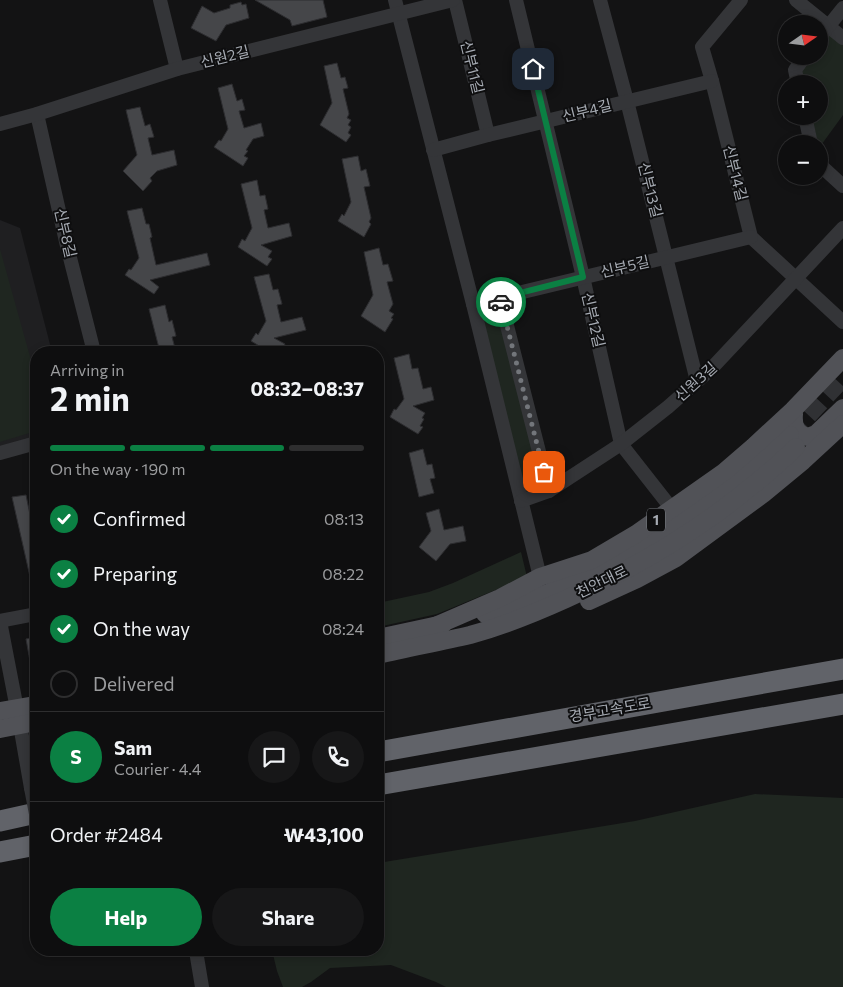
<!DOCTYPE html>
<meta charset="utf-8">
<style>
:root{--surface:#0e0e0f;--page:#171718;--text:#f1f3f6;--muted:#9b9c9e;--line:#2e2e2f;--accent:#0b8043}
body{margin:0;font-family:Commissioner,"Noto Sans KR",sans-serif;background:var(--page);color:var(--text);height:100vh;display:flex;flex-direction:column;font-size:19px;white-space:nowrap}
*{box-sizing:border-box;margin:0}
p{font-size:16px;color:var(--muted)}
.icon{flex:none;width:28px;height:28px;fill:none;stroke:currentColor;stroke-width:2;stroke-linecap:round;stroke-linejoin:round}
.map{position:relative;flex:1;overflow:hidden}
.side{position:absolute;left:30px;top:346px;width:354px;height:610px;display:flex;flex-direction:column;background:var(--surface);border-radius:20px;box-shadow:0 2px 8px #0003,0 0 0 1px var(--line)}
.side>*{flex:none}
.needle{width:32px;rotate:76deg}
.tools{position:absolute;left:778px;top:15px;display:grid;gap:10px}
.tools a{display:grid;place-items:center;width:50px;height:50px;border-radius:50%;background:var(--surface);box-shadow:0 2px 8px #0003,0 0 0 1px var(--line);font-size:25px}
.pin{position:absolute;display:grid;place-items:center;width:42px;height:42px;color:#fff;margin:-21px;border-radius:10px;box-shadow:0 2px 8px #0006}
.courier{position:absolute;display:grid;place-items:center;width:50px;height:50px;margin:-25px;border:4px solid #0b8043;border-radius:50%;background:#fff;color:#222;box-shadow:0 1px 6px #0007}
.head em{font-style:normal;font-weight:700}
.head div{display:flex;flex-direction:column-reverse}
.head{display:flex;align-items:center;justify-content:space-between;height:85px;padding:0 20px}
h1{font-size:32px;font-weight:700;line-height:38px}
.bar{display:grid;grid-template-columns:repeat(4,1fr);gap:8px 5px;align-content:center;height:60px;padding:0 20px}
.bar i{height:6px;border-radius:4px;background:var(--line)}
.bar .on{background:var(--accent)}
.bar p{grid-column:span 4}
.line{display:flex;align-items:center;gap:12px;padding:0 20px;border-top:1px solid var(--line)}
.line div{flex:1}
.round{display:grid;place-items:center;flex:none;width:52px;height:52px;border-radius:26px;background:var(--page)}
ol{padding:0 20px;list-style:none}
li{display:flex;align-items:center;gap:15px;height:55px}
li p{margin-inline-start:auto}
li .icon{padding:5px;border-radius:50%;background:var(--accent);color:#fff;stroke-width:4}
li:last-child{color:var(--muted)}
li i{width:28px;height:28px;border:2px solid var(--line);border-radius:50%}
.button{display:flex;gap:10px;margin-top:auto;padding:10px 20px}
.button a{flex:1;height:58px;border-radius:30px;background:var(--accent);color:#fff;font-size:20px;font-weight:700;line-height:58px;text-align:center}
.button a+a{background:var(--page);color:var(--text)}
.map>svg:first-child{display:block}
.built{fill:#1f1f21}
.green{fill:#1f2620}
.building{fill:#454649;stroke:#2d2d30}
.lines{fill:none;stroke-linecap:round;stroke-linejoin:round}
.major-tunnel{stroke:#303134;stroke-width:18;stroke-dasharray:18 9;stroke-linecap:butt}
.minor{stroke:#343538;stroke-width:14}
.major{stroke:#515257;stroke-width:18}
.highway{stroke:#616369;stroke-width:21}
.minor-bridge{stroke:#343538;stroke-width:14}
.done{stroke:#73767b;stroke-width:5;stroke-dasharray:0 9}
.route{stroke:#0b8043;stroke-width:6}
.labels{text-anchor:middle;stroke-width:4;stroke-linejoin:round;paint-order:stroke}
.shield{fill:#0e0e0f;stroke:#787c82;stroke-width:1}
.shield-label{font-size:14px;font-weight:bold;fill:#a6abb3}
.street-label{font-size:15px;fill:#a6abb3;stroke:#0e0e0f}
</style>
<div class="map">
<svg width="843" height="987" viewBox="0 0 843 987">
<rect width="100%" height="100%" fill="#131314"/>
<path class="built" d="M0,220L20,228L52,352H36V438L0,448Z"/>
<g class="green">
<path d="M827,33L843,41V115L819,148V144H816L810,116H819V84H802L799,72L810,56H819V44Z"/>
<path d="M0,249L36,378V431L0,442Z"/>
<path d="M497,309L543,484L540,489L523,494L481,313Z"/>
<path d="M521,552L527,577L437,614L378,627V603L429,592L453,583Z"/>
<path d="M755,794L843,798V987H446L436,982L391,965L330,968L311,982L302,987H283L277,971L272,950H378V863L635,821Z"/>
</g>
<g class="building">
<path d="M255,0H323L327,17L292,26L290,20Z"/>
<path d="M241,2L242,5L246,4L249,18L226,25L216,41L191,28L202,6L214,13L230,8V5Z"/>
<path d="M337,63L341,78L345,77L348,88L343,89L349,114L347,118L351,120L348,125L351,127L348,133L351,135L346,142L320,125L332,103L324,66Z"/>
<path d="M232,84L237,101L242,99L245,110L239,111L244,128L261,123L264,136L253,139L246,150L248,151L244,156L248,158L243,166L214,147L219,140L221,141L228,129L218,88Z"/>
<path d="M140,107L145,126L150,124L154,137L148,138L152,155L174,150L177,165L157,171L150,178L152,181L143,191L123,171L137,155L126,110Z"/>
<path d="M358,156L361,171L366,169L370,186L364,187L371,218L369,222L371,224L364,237L338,221L342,214L344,216L351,202L342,159Z"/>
<path d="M257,180L260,196L265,195L268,209L264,210L268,228L289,223L292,236L261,245L272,251L268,257L272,259L267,266L238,247L242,239L245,241L252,228L241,184Z"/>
<path d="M142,208L146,224H149L152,237L150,238L156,265L207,253L210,265L150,280L159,287L154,294L125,275L129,269L131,270L139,258L127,211Z"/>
<path d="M379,248L383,265L388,264L393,281L387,282L393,304L389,311L394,314L391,318L393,319L385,332L361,316L373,295L364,252Z"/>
<path d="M269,274L273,290L278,289L282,304L277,305L281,322L302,317L306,330L274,338L285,344L281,352H269L251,341L256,333L258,335L266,321L254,277Z"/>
<path d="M165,305L169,322L172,320L176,336L172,337L176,352H160L149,309Z"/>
<path d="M409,354L412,369L418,368L423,389L431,387L434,400L413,406L425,413L422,418L424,419L420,426L423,427L418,434L390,417L394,409L396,410L404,399L394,358Z"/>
<path d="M423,449L427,465L432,464L435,478L430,479L434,493L419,497L409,453Z"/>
<path d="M26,495L36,544V590H33L12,497Z"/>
<path d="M439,509L444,530L463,526L466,541L450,544L436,561L419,547L431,531L426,513Z"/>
<path d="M36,637V672H32L26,639Z"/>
</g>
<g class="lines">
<path class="major-tunnel" d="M790,435L843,378"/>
<g class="minor">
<path d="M160,0L177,69"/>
<path d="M395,0L473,304L540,577"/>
<path d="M455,0L488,135"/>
<path d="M516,0L583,277L621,444L672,509"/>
<path d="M600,0L627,101L697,381"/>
<path d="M741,0L702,47L712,81L751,237L843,322"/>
<path d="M796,0L843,38"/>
<path d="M819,38L843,8"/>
<path d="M798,84L795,70L805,56"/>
<path d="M37,114L67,246L94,352"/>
<path d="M805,116L811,144"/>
<path d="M0,124L37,114L177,69L453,0"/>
<path d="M433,150L488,135L712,81"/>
<path d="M819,164L843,186"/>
<path d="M500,298L549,491"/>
<path d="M473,304L751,237"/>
<path d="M0,453L36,443"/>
<path d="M521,501L549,491L621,444L668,407L711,369L843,228"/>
<path d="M17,709L0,621L36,614"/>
<path d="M20,725L31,788"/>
<path d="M197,950V957L202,987"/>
</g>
<g class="major">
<path d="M794,414C793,426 796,434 808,437L816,434L843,408"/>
<path d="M589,601L637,579L676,558L763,494L803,461L843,424"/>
<path d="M485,614L507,608L548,593L608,564L652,540L695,511L790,435"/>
<path d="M433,627L500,598L540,577L592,560L636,534L724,472L753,447L793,410L843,358"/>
<path d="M378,638L443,624"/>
<path d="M378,655C408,648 440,642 470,635C503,626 535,613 566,599C629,571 688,537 742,494C761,479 779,464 796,447"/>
<path d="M0,711L36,705"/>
<path d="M0,729L36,722"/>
</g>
<g class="highway">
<path d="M378,752L843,669"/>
<path d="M378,785L843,704"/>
<path d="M0,821L36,813"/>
<path d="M0,852L36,845"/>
</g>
<path class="minor-bridge" d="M31,788L36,814"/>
</g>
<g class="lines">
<path class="done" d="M501,302L544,472"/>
<path class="route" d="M501,302L500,298L583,277L533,69"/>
</g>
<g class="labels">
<rect class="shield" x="647" y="508.5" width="18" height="23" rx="4"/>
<g class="shield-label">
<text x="656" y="525">1</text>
</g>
<g class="street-label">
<text transform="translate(225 57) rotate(-14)" y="5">신원2길</text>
<text transform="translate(472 67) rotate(76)" y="5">신부11길</text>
<text transform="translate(587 111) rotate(-14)" y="5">신부4길</text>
<text transform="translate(735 173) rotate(76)" y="5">신부14길</text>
<text transform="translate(650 190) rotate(76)" y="5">신부13길</text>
<text transform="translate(65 233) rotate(77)" y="5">신부8길</text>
<text transform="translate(625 267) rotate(-13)" y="5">신부5길</text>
<text transform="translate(593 320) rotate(77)" y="5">신부12길</text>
<text transform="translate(696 382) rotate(-42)" y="5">신원3길</text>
<text transform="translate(602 582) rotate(-26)" y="5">천안대로</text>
<text transform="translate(610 710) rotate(-10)" y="5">경부고속도로</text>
</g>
</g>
</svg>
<div class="tools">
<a><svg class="needle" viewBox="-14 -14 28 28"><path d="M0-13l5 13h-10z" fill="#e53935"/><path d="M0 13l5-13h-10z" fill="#9b9c9e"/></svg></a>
<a>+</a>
<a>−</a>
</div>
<div class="pin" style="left:544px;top:472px;background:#ea580c"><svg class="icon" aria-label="bag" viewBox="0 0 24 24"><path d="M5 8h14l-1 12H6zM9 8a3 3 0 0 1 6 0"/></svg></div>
<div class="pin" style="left:533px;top:69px;background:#1f2937"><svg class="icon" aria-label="home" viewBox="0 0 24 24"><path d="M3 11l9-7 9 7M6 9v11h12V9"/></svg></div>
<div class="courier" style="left:501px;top:302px"><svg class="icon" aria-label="car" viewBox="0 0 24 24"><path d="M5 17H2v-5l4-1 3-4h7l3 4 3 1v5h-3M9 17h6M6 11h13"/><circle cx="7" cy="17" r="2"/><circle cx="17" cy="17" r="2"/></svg></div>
<section class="side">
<div class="head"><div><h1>2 min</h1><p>Arriving in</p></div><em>08:32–08:37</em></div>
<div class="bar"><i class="on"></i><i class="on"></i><i class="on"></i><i></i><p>On the way · 190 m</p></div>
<ol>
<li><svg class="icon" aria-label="check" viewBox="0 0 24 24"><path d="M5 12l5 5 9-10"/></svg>Confirmed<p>08:13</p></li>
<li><svg class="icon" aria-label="check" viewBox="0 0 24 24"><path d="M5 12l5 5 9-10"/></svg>Preparing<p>08:22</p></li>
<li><svg class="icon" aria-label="check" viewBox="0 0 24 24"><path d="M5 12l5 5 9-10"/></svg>On the way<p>08:24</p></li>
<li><i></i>Delivered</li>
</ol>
<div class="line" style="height:90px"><b class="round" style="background:var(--accent);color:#fff">S</b><div><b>Sam</b><p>Courier · 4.4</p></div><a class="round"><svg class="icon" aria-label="chat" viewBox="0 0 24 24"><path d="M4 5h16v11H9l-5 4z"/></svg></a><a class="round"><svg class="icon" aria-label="phone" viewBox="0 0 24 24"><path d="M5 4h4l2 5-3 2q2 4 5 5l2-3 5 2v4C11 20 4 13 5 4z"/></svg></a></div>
<div class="line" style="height:65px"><div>Order #2484</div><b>₩43,100</b></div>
<div class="button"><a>Help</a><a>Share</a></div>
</section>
</div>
